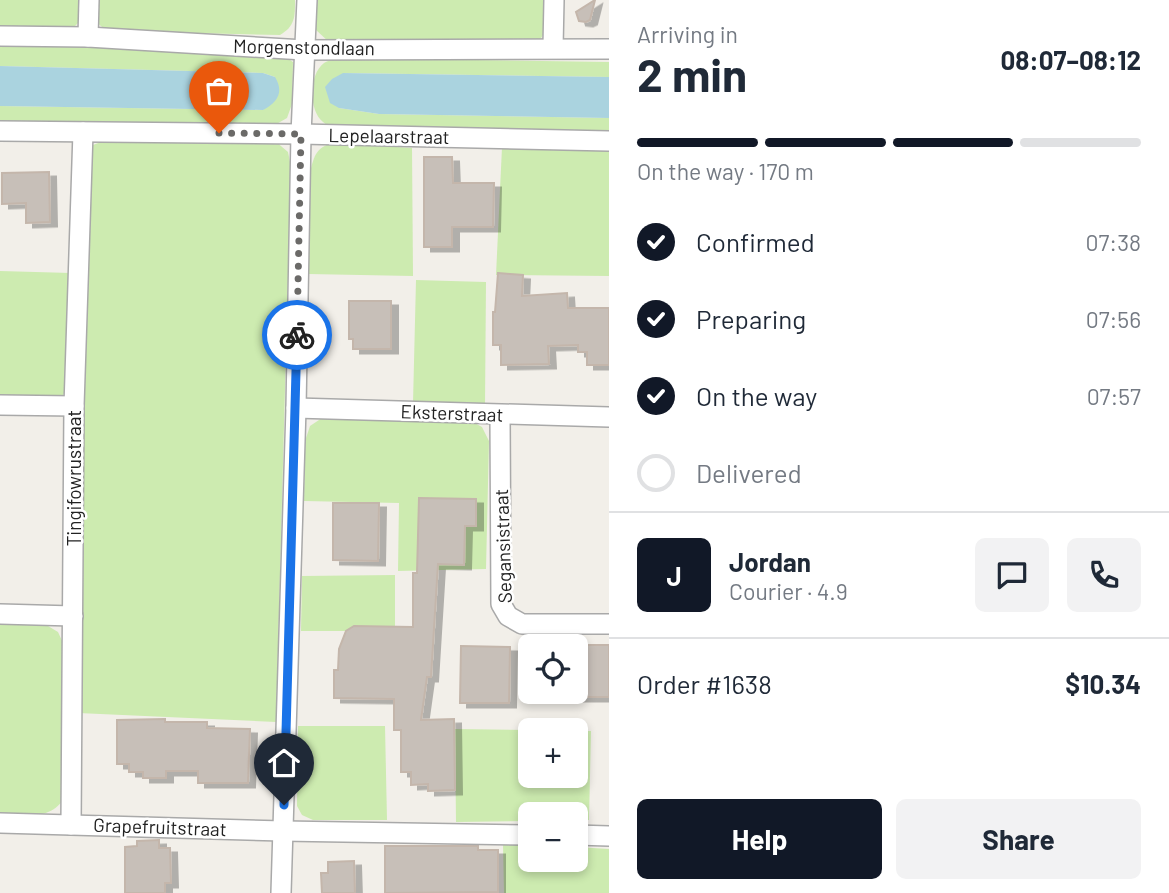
<!DOCTYPE html>
<meta charset="utf-8">
<style>
:root{--surface:#fff;--page:#f2f2f3;--text:#1f2937;--muted:#747a83;--line:#e0e1e3;--accent:#111827}
body{margin:0;font-family:Barlow,sans-serif;background:var(--page);color:var(--text);height:100vh;display:flex;flex-direction:column;font-size:26px;white-space:nowrap}
*{box-sizing:border-box;margin:0}
p{font-size:23px;color:var(--muted)}
.icon{flex:none;width:38px;height:38px;fill:none;stroke:currentColor;stroke-width:2;stroke-linecap:round;stroke-linejoin:round}
.map{position:relative;flex:1;overflow:hidden}
.drawer{display:flex;flex-direction:column;background:var(--surface);width:560px}
.drawer>*{flex:none}
.controls{position:absolute;left:518px;top:634px;display:grid;gap:14px}
.controls a{display:grid;place-items:center;width:70px;height:70px;border-radius:10px;background:var(--surface);box-shadow:0 4px 10px #0003;font-size:35px}
.pin{position:absolute;display:grid;place-items:center;width:60px;height:60px;color:#fff;margin:-72px -30px;border-radius:50% 50% 50% 0;rotate:-45deg;box-shadow:0 0 7px #0007}
.pin .icon{rotate:45deg}
.courier{position:absolute;display:grid;place-items:center;width:70px;height:70px;margin:-35px;border:5px solid #1a73e8;border-radius:50%;background:#fff;color:#222;box-shadow:0 2px 9px #0007}
.head em{font-style:normal;font-weight:700}
.head div{display:flex;flex-direction:column-reverse}
.head{display:flex;align-items:center;justify-content:space-between;height:119px;padding:0 28px}
h1{font-size:46px;font-weight:700;line-height:52px}
.bar{display:grid;grid-template-columns:repeat(4,1fr);gap:10px 7px;align-content:center;height:84px;padding:0 28px}
.bar i{height:9px;border-radius:5px;background:var(--line)}
.bar .selected{background:var(--accent)}
.bar p{grid-column:span 4}
.line{display:flex;align-items:center;gap:18px;padding:0 28px;border-top:2px solid var(--line)}
.line div{flex:1}
.round{display:grid;place-items:center;flex:none;width:74px;height:74px;border-radius:10px;background:var(--page)}
ol{padding:0 28px;list-style:none}
li{display:flex;align-items:center;gap:21px;height:77px}
li p{margin-inline-start:auto}
li .icon{padding:7px;border-radius:50%;background:var(--accent);color:#fff;stroke-width:4}
li:last-child{color:var(--muted)}
li i{width:38px;height:38px;border:4px solid var(--line);border-radius:50%}
.primary-button{display:flex;gap:14px;margin-top:auto;padding:14px 28px}
.primary-button a{flex:1;height:80px;border-radius:10px;background:var(--accent);color:#fff;font-size:28px;font-weight:700;line-height:80px;text-align:center}
.primary-button a+a{background:var(--page);color:var(--text)}
main{display:flex;flex:1;min-height:0}
.map>svg:first-child{display:block}
.grass{fill:#cdebb0}
.water{fill:#aad3df}
.building{fill:#c7bfb8;stroke:#c4b6ab;stroke-width:2;filter:url(#shadow)}
.lines{fill:none;stroke-linecap:round;stroke-linejoin:round}
.minor-casing{stroke:#a9a9a9;stroke-width:22}
.minor{stroke:#fff;stroke-width:19}
.done{stroke:#6b6a68;stroke-width:7;stroke-dasharray:0 12.6}
.route{stroke:#1a73e8;stroke-width:9}
.labels{text-anchor:middle;stroke-width:5;stroke-linejoin:round;paint-order:stroke}
.street-label{font-size:19px;fill:#222;stroke:#fff}
</style>
<main>
<div class="map">
<svg width="609" height="893" viewBox="0 0 609 893">
<defs>
<filter id="shadow"><feDropShadow dx="7" dy="4.5" stdDeviation="0" flood-color="#0004"/></filter>
</defs>
<rect width="100%" height="100%" fill="#f2efe9"/>
<g class="grass">
<path d="M0,0H80V21L69,32L0,31Z"/>
<path d="M94,0H295C295,17 295,26 280,35L107,31L96,22Z"/>
<path d="M316,0H545L543,35L537,44L329,42L316,30Z"/>
<path d="M0,44L188,47L284,56L293,62L292,104L287,118L273,126L0,123V106L263,110L275,77L263,73L0,66Z"/>
<path d="M345,58L609,62V77L343,73L339,108L379,114L609,118V135L354,132C344,130 330,129 323,122C308,110 309,74 324,63C330,59 339,59 345,58Z"/>
<path d="M109,139L275,141L288,152L291,167L276,722L78,713L87,161L93,145Z"/>
<path d="M333,143L412,148L413,276L308,274L311,168C315,153 318,147 333,143Z"/>
<path d="M502,147L609,149V276L496,275Z"/>
<path d="M0,271L71,273L69,387L62,396L0,398Z"/>
<path d="M416,280L486,282L485,404L413,403Z"/>
<path d="M322,418L469,420L482,427L489,441L486,569L398,571L399,503L304,501L305,441L310,426Z"/>
<path d="M395,575V631H301L302,576Z"/>
<path d="M43,623L58,632L64,645L65,797C50,822 25,814 0,814V624Z"/>
<path d="M298,726H385L387,820H313L302,815L297,806Z"/>
<path d="M455,729L530,730V775H576V731H591L589,820H576V814H530V821L456,822Z"/>
<path d="M503,844L530,845V859H576V847L609,849V893H504Z"/>
</g>
<g class="water">
<path d="M0,66L263,73L275,77C284,92 278,102 263,110L0,106Z"/>
<path d="M343,73L609,77V118L379,114L339,108L330,103L325,87L332,79Z"/>
</g>
<g class="building">
<path d="M595,0L590,20L586,22L579,21L576,12Z"/>
<path d="M424,157H452L453,183H494L493,227H452V247H424Z"/>
<path d="M49,172L50,222L26,223V203L2,204V173Z"/>
<path d="M498,273L523,275L522,296L567,293L568,308H609V365H587V352H578V345L548,346L549,364L501,365V345H493V312H495Z"/>
<path d="M349,301H391V349H353V339H349Z"/>
<path d="M419,498L476,499V526H465L464,565L438,564L431,677H427L421,720L454,719L455,790L428,791V784L411,785V772H401V730H394V699L334,698V670H338L339,649L346,631L354,626L413,627V573H417Z"/>
<path d="M333,503H379L378,561L333,560Z"/>
<path d="M609,645V697H576V645Z"/>
<path d="M461,646L510,647L509,703H460Z"/>
<path d="M165,719V722H207V728L250,729L248,783H198V771H166V778H143V772H129V764H117V720Z"/>
<path d="M159,840V848H170L171,883H165V893H125V847L137,846V841Z"/>
<path d="M385,846H478V850H498V892L385,893Z"/>
<path d="M354,861L355,893H322L321,873H328V862Z"/>
</g>
<g class="lines">
<g class="minor-casing">
<g id="minor">
<path d="M0,36L88,37L304,50L609,49"/>
<path d="M88,37L89,0"/>
<path d="M553,47L554,0"/>
<path d="M0,131L301,134L609,141"/>
<path d="M0,405L74,406"/>
<path d="M296,408L609,417"/>
<path d="M500,415L501,604L508,616L522,624H609"/>
<path d="M0,614L73,616"/>
<path d="M0,823L283,831L530,835"/>
<path d="M71,825L74,406L83,132"/>
<path d="M576,835L609,836"/>
<path d="M281,893L296,408L301,134L307,0"/>
</g>
</g>
<use href="#minor" class="minor"/>
</g>
<g class="lines">
<path class="done" d="M219,133L301,134L297,335"/>
<path class="route" d="M284,805L297,335"/>
</g>
<g class="labels">
<g class="street-label">
<text transform="translate(304 47) rotate(1)" y="7">Morgenstondlaan</text>
<text transform="translate(389 136) rotate(1)" y="7">Lepelaarstraat</text>
<text transform="translate(452 413) rotate(2)" y="7">Eksterstraat</text>
<text transform="translate(74 478) rotate(-90)" y="7">Tingifowrustraat</text>
<text transform="translate(503 546) rotate(-92)" y="7">Segansistraat</text>
<text transform="translate(160 827) rotate(2)" y="7">Grapefruitstraat</text>
</g>
</g>
</svg>
<div class="controls">
<a><svg class="icon" aria-label="locate" viewBox="0 0 24 24"><circle cx="12" cy="12" r="6"/><path d="M12 2v4M12 18v4M2 12h4M18 12h4"/></svg></a>
<a>+</a>
<a>−</a>
</div>
<div class="pin" style="left:219px;top:133px;background:#ea580c"><svg class="icon" aria-label="bag" viewBox="0 0 24 24"><path d="M5 8h14l-1 12H6zM9 8a3 3 0 0 1 6 0"/></svg></div>
<div class="pin" style="left:284px;top:805px;background:#1f2937"><svg class="icon" aria-label="home" viewBox="0 0 24 24"><path d="M3 11l9-7 9 7M6 9v11h12V9"/></svg></div>
<div class="courier" style="left:297px;top:335px"><svg class="icon" aria-label="bike" viewBox="0 0 24 24"><circle cx="6" cy="16" r="4"/><circle cx="18" cy="16" r="4"/><path d="M6 16l4-8h5l3 8M10 8l3 8H6M13 5h3"/></svg></div>
</div>
<section class="drawer">
<div class="head"><div><h1>2 min</h1><p>Arriving in</p></div><em>08:07–08:12</em></div>
<div class="bar"><i class="selected"></i><i class="selected"></i><i class="selected"></i><i></i><p>On the way · 170 m</p></div>
<ol>
<li><svg class="icon" aria-label="check" viewBox="0 0 24 24"><path d="M5 12l5 5 9-10"/></svg>Confirmed<p>07:38</p></li>
<li><svg class="icon" aria-label="check" viewBox="0 0 24 24"><path d="M5 12l5 5 9-10"/></svg>Preparing<p>07:56</p></li>
<li><svg class="icon" aria-label="check" viewBox="0 0 24 24"><path d="M5 12l5 5 9-10"/></svg>On the way<p>07:57</p></li>
<li><i></i>Delivered</li>
</ol>
<div class="line" style="height:126px"><b class="round" style="background:var(--accent);color:#fff">J</b><div><b>Jordan</b><p>Courier · 4.9</p></div><a class="round"><svg class="icon" aria-label="chat" viewBox="0 0 24 24"><path d="M4 5h16v11H9l-5 4z"/></svg></a><a class="round"><svg class="icon" aria-label="phone" viewBox="0 0 24 24"><path d="M5 4h4l2 5-3 2q2 4 5 5l2-3 5 2v4C11 20 4 13 5 4z"/></svg></a></div>
<div class="line" style="height:91px"><div>Order #1638</div><b>$10.34</b></div>
<div class="primary-button"><a>Help</a><a>Share</a></div>
</section>
</main>
